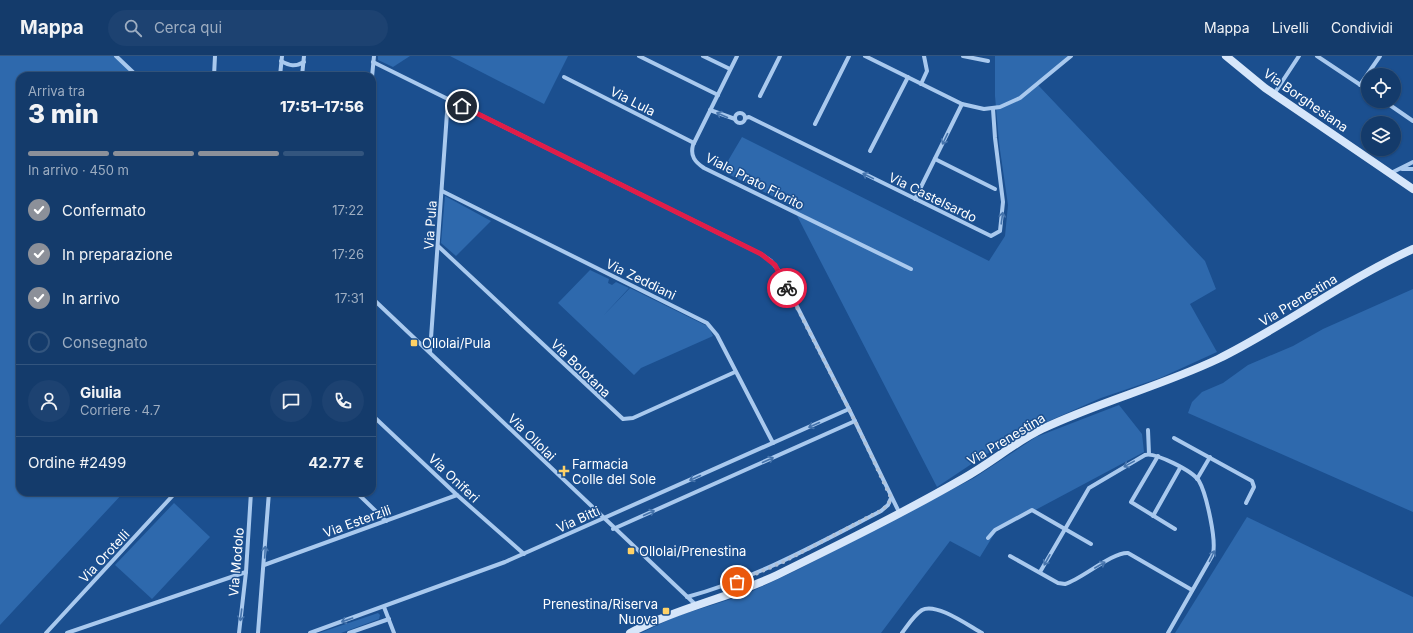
<!DOCTYPE html>
<html lang="it">
<meta charset="utf-8">
<style>
:root{--surface:#143b6b;--page:#1d4271;--text:#f1f3f6;--muted:#9dadc1;--line:#33557e;--accent:#8c9099}
body{margin:0;font-family:Inter,sans-serif;background:var(--page);color:var(--text);height:100vh;display:flex;flex-direction:column;font-size:15px;white-space:nowrap}
*{box-sizing:border-box;margin:0}
p{font-size:13px;color:var(--muted)}
.icon{flex:none;width:22px;height:22px;fill:none;stroke:currentColor;stroke-width:2;stroke-linecap:round;stroke-linejoin:round}
.map{position:relative;flex:1;overflow:hidden}
.side{position:absolute;left:16px;top:16px;width:360px;height:424px;display:flex;flex-direction:column;background:var(--surface);border-radius:12px;box-shadow:0 1px 3px #0004,0 0 0 1px var(--line)}
.side>*{flex:none}
.fabs{position:absolute;left:1361px;top:12px;display:grid;gap:8px}
.fabs a{display:grid;place-items:center;width:40px;height:40px;border-radius:50%;background:var(--surface);box-shadow:0 1px 3px #0004,0 0 0 1px var(--line);font-size:20px}
.pin{position:absolute;display:grid;place-items:center;width:34px;height:34px;color:#fff;margin:-17px;border:2px solid #fff;border-radius:50%;box-shadow:0 1px 4px #0007}
.courier{position:absolute;display:grid;place-items:center;width:40px;height:40px;margin:-20px;border:3px solid #e11d48;border-radius:50%;background:#fff;color:#222;box-shadow:0 1px 5px #0007}
.overview em{font-style:normal;font-weight:800}
.overview div{display:flex;flex-direction:column-reverse}
.overview{display:flex;align-items:center;justify-content:space-between;height:68px;padding:0 12px}
h1{font-size:26px;font-weight:800;line-height:30px}
.bar{display:grid;grid-template-columns:repeat(4,1fr);gap:6px 4px;align-content:center;height:48px;padding:0 12px}
.bar i{height:5px;border-radius:3px;background:var(--line)}
.bar .active{background:var(--accent)}
.bar p{grid-column:span 4}
.line{display:flex;align-items:center;gap:10px;padding:0 12px;border-top:1px solid var(--line)}
.line div{flex:1}
.round{display:grid;place-items:center;flex:none;width:42px;height:42px;border-radius:21px;background:var(--page)}
ol{padding:0 12px;list-style:none}
li{display:flex;align-items:center;gap:12px;height:44px}
li p{margin-inline-start:auto}
li .icon{padding:4px;border-radius:50%;background:var(--accent);color:#fff;stroke-width:4}
li:last-child{color:var(--muted)}
li i{width:22px;height:22px;border:2px solid var(--line);border-radius:50%}
header{display:flex;align-items:center;gap:24px;box-sizing:border-box;height:56px;padding:0 20px;background:var(--surface);border-bottom:1px solid var(--line)}
header strong{font-size:19px}
nav{display:flex;gap:22px;margin-inline-start:auto;font-size:14px}
.search{width:280px;height:36px;background:var(--page);display:flex;align-items:center;gap:10px;box-sizing:border-box;padding:0 14px;border-radius:22px;color:var(--muted);font-size:15px}
.map>svg:first-child{display:block}
.green{fill:#2e69ad}
.lines{fill:none;stroke-linecap:round;stroke-linejoin:round}
.street{stroke:#a9c9ee;stroke-width:4}
.secondary{stroke:#d6e6fa;stroke-width:8}
.oneway{stroke:#4674ac}
.done{stroke:#afc1d8;stroke-width:4;stroke-dasharray:0 7.2}
.route{stroke:#e11d48;stroke-width:5}
.poi-dot{fill:#ffd166;stroke:#1b4f8f;stroke-width:1.5}
.labels{text-anchor:middle;stroke-width:3;stroke-linejoin:round;paint-order:stroke}
.street-label{font-size:13px;fill:#fff;stroke:#1b4f8f}
.poi-label{font-size:13px;fill:#fff;stroke:#1b4f8f;text-anchor:start}
</style>
<header>
<strong>Mappa</strong>
<div class="search"><svg class="icon" aria-label="search" viewBox="0 0 24 24"><circle cx="10" cy="10" r="6"/><path d="M15 15l6 6"/></svg>Cerca qui</div>
<nav><a>Mappa</a><a>Livelli</a><a>Condividi</a></nav>
</header>
<div class="map">
<svg width="1413" height="577" viewBox="0 0 1413 577">
<rect width="100%" height="100%" fill="#1b4f8f"/>
<g class="green">
<path d="M0,0H118L139,20H20V436H124L0,569Z"/>
<path d="M378,0H410L393,11L378,4Z"/>
<path d="M450,0H568L544,48Z"/>
<path d="M995,0H1071L1038,29L1205,205L1216,233L1190,248L1217,296L1160,322L1101,342L1049,365L985,399L937,431L792,150L722,115L742,81L989,205L1005,180L1008,149L999,87L995,40Z"/>
<path d="M445,140L491,165L456,200L441,187Z"/>
<path d="M590,214L609,223L608,227L612,229L616,226L629,232L603,260L630,232L709,271L713,280L641,312L634,319L558,247Z"/>
<path d="M1413,233V456L1188,357L1192,346L1202,336L1223,327L1248,309L1293,290L1323,273Z"/>
<path d="M1119,349L1142,378L1144,396L996,475L980,501L950,485L881,577H641L677,560L744,539L797,514L974,422L1036,381Z"/>
<path d="M174,447L210,481L152,543L115,509Z"/>
<path d="M1247,461L1413,541V577H1175Z"/>
<path d="M378,557L380,559L379,563L341,577H319Z"/>
</g>
<g class="lines">
<g class="street">
<path d="M116,0L137,20"/>
<path d="M639,0L718,39"/>
<path d="M703,0L730,13"/>
<path d="M737,0L693,89C690,100 695,106 704,112L911,213"/>
<path d="M865,0L962,48L984,53L1000,51L1020,42L1071,0"/>
<path d="M963,0L988,5"/>
<path d="M1317,0L1368,34"/>
<path d="M281,5C290,10 295,11 304,6"/>
<path d="M373,6L761,198L771,205L779,215L849,353L899,456"/>
<path d="M214,20L215,0"/>
<path d="M280,20L282,0"/>
<path d="M286,20L293,18L298,20"/>
<path d="M302,20L304,0"/>
<path d="M372,21L374,0"/>
<path d="M564,21L694,87"/>
<path d="M921,28L927,15L924,0"/>
<path d="M1360,29L1380,0"/>
<path d="M1274,38L1299,0"/>
<path d="M760,40L780,0"/>
<path d="M1384,45L1413,65"/>
<path d="M710,54L735,63"/>
<circle cx="740" cy="62" r="5"/>
<path d="M745,62L749,61L991,180L1000,175L1003,146L995,82L993,53"/>
<path d="M815,68L849,0"/>
<path d="M870,95L908,21"/>
<path d="M935,103L995,133"/>
<path d="M1402,113H1413"/>
<path d="M1391,117L1413,106"/>
<path d="M442,135L707,267L717,279L773,387"/>
<path d="M915,143L962,48"/>
<path d="M438,190L623,363L633,362L735,316"/>
<path d="M372,242L696,549"/>
<path d="M430,296L448,43"/>
<path d="M372,359L457,439L524,498"/>
<path d="M1148,374L1149,398"/>
<path d="M1174,382L1252,425L1254,431L1246,447"/>
<path d="M1158,400L1131,446L1175,473"/>
<path d="M1197,423L1210,401"/>
<path d="M356,436L386,465"/>
<path d="M1153,460L1180,412"/>
<path d="M613,473L855,365"/>
<path d="M988,482L995,474L1032,454L1091,488"/>
<path d="M1010,500L1058,527L1065,528C1082,523 1112,496 1128,497L1192,534"/>
<path d="M264,509L457,439"/>
<path d="M1040,516L1089,432L1145,399C1155,396 1193,415 1199,425C1206,437 1218,488 1212,500L1168,577"/>
<path d="M687,541C757,522 817,488 881,455L888,449L891,442"/>
<path d="M384,551L394,577"/>
<path d="M46,577L176,436"/>
<path d="M67,577L246,516"/>
<path d="M239,577L246,516L251,436"/>
<path d="M258,577L269,436"/>
<path d="M310,577L505,506L849,353"/>
<path d="M349,577L389,563"/>
<path d="M902,577C908,569 914,559 922,554C936,546 969,570 982,577"/>
</g>
<g class="secondary">
<path d="M1226,0L1265,32L1413,133"/>
<path d="M630,577C677,552 729,542 777,519C840,488 903,457 964,422C991,407 1015,386 1042,373C1099,346 1161,330 1218,303C1285,270 1345,224 1413,193"/>
</g>
</g>
<defs><path id="oneway-shaft" d="M-6 0H5M1.5-3L5.5 0L1.5 3" fill="none" stroke-width="1.6" stroke-linecap="round" stroke-linejoin="round"/></defs>
<g class="oneway">
<use href="#oneway-shaft" transform="translate(722 59) rotate(-156)"/>
<use href="#oneway-shaft" transform="translate(945 83) rotate(116)"/>
<use href="#oneway-shaft" transform="translate(868 120) rotate(-154)"/>
<use href="#oneway-shaft" transform="translate(1002 162) rotate(-82)"/>
<use href="#oneway-shaft" transform="translate(814 369) rotate(156)"/>
<use href="#oneway-shaft" transform="translate(768 404) rotate(-24)"/>
<use href="#oneway-shaft" transform="translate(1129 408) rotate(151)"/>
<use href="#oneway-shaft" transform="translate(695 422) rotate(156)"/>
<use href="#oneway-shaft" transform="translate(649 457) rotate(-24)"/>
<use href="#oneway-shaft" transform="translate(265 496) rotate(-87)"/>
<use href="#oneway-shaft" transform="translate(1212 500) rotate(-65)"/>
<use href="#oneway-shaft" transform="translate(1047 504) rotate(119)"/>
<use href="#oneway-shaft" transform="translate(1100 509) rotate(-30)"/>
<use href="#oneway-shaft" transform="translate(241 559) rotate(97)"/>
<use href="#oneway-shaft" transform="translate(347 564) rotate(161)"/>
</g>
<g class="lines">
<path class="done" d="M737,526L783,506L880,455L888,449L891,442L855,365L787,232"/>
<path class="route" d="M462,50L761,198L775,209L787,232"/>
</g>
<g class="poi-dot">
<rect x="410" y="283" width="8" height="8" rx="2"/>
<path d="M562 409h4v4h4v4h-4v4h-4v-4h-4v-4h4z"/>
<rect x="627" y="491" width="8" height="8" rx="2"/>
<rect x="662" y="551" width="8" height="8" rx="2"/>
</g>
<g class="labels">
<g class="street-label">
<text transform="translate(1306 44) rotate(35)" y="5">Via Borghesiana</text>
<text transform="translate(633 45) rotate(27)" y="5">Via Lula</text>
<text transform="translate(755 125) rotate(27)" y="5">Viale Prato Fiorito</text>
<text transform="translate(933 141) rotate(26)" y="5">Via Castelsardo</text>
<text transform="translate(430 169) rotate(-86)" y="5">Via Pula</text>
<text transform="translate(641 223) rotate(26)" y="5">Via Zeddiani</text>
<text transform="translate(1298 244) rotate(-31)" y="5">Via Prenestina</text>
<text transform="translate(581 312) rotate(44)" y="5">Via Bolotana</text>
<text transform="translate(532 381) rotate(44)" y="5">Via Ollolai</text>
<text transform="translate(1006 383) rotate(-31)" y="5">Via Prenestina</text>
<text transform="translate(454 422) rotate(43)" y="5">Via Oniferi</text>
<text transform="translate(578 463) rotate(-24)" y="5">Via Bitti</text>
<text transform="translate(357 465) rotate(-20)" y="5">Via Esterzili</text>
<text transform="translate(104 500) rotate(-47)" y="5">Via Orotelli</text>
<text transform="translate(236 506) rotate(-85)" y="5">Via Modolo</text>
</g>
<g class="poi-label">
<text x="422" y="292">Ollolai/Pula</text>
<text x="572" y="413">Farmacia<tspan x="572" dy="15">Colle del Sole</tspan></text>
<text x="639" y="500">Ollolai/Prenestina</text>
<text x="658" y="553" text-anchor="end">Prenestina/Riserva<tspan x="658" dy="15">Nuova</tspan></text>
</g>
</g>
</svg>
<div class="fabs">
<a><svg class="icon" aria-label="locate" viewBox="0 0 24 24"><circle cx="12" cy="12" r="6"/><path d="M12 2v4M12 18v4M2 12h4M18 12h4"/></svg></a>
<a><svg class="icon" aria-label="layers" viewBox="0 0 24 24"><path d="M12 4l9 5-9 5-9-5zM3 14l9 5 9-5"/></svg></a>
</div>
<div class="pin" style="left:737px;top:526px;background:#ea580c"><svg class="icon" aria-label="bag" viewBox="0 0 24 24"><path d="M5 8h14l-1 12H6zM9 8a3 3 0 0 1 6 0"/></svg></div>
<div class="pin" style="left:462px;top:50px;background:#1f2937"><svg class="icon" aria-label="home" viewBox="0 0 24 24"><path d="M3 11l9-7 9 7M6 9v11h12V9"/></svg></div>
<div class="courier" style="left:787px;top:232px"><svg class="icon" aria-label="bike" viewBox="0 0 24 24"><circle cx="6" cy="16" r="4"/><circle cx="18" cy="16" r="4"/><path d="M6 16l4-8h5l3 8M10 8l3 8H6M13 5h3"/></svg></div>
<section class="side">
<div class="overview"><div><h1>3 min</h1><p>Arriva tra</p></div><em>17:51–17:56</em></div>
<div class="bar"><i class="active"></i><i class="active"></i><i class="active"></i><i></i><p>In arrivo · 450 m</p></div>
<ol>
<li><svg class="icon" aria-label="check" viewBox="0 0 24 24"><path d="M5 12l5 5 9-10"/></svg>Confermato<p>17:22</p></li>
<li><svg class="icon" aria-label="check" viewBox="0 0 24 24"><path d="M5 12l5 5 9-10"/></svg>In preparazione<p>17:26</p></li>
<li><svg class="icon" aria-label="check" viewBox="0 0 24 24"><path d="M5 12l5 5 9-10"/></svg>In arrivo<p>17:31</p></li>
<li><i></i>Consegnato</li>
</ol>
<div class="line" style="height:72px"><a class="round"><svg class="icon" aria-label="person" viewBox="0 0 24 24"><circle cx="12" cy="8" r="4"/><path d="M4 21q1-7 8-7t8 7"/></svg></a><div><b>Giulia</b><p>Corriere · 4.7</p></div><a class="round"><svg class="icon" aria-label="chat" viewBox="0 0 24 24"><path d="M4 5h16v11H9l-5 4z"/></svg></a><a class="round"><svg class="icon" aria-label="phone" viewBox="0 0 24 24"><path d="M5 4h4l2 5-3 2q2 4 5 5l2-3 5 2v4C11 20 4 13 5 4z"/></svg></a></div>
<div class="line" style="height:52px"><div>Ordine #2499</div><b>42.77 €</b></div>
</section>
</div>
